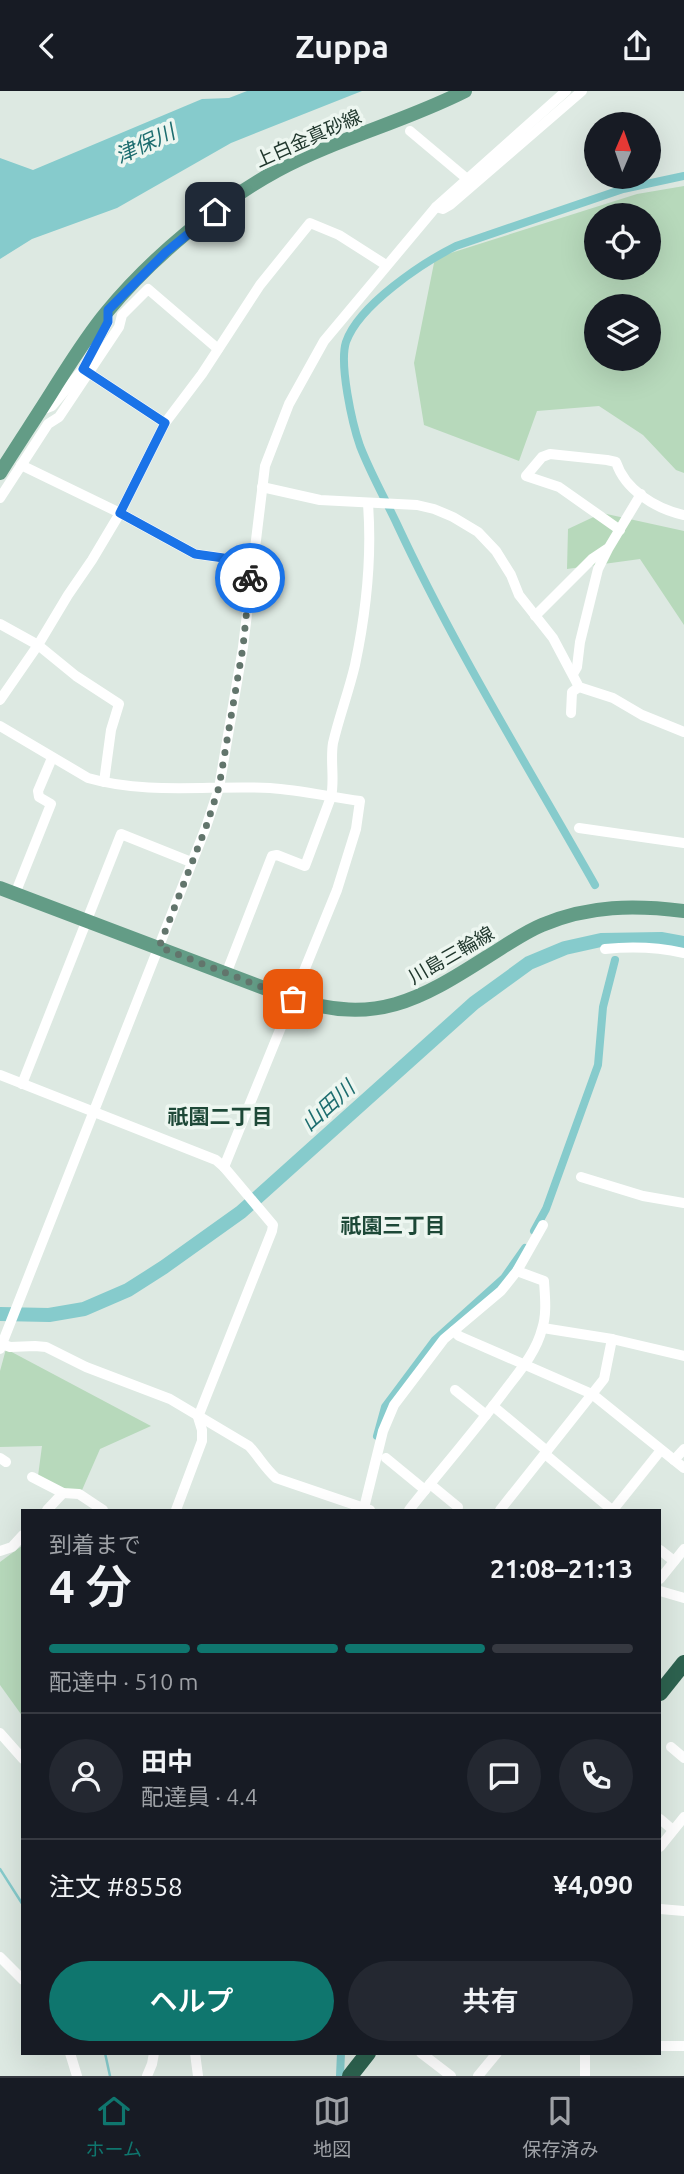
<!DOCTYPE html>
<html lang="ja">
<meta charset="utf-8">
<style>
:root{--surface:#171b24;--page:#242831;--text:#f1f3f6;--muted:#9ea1a6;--line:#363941;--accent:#0f766e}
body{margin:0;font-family:Ubuntu,"Noto Sans JP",sans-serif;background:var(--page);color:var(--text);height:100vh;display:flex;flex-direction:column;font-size:26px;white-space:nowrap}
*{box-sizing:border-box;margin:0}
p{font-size:23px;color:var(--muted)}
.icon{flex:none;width:38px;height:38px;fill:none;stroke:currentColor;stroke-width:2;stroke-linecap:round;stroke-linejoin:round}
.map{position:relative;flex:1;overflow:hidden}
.sheet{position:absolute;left:21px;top:1418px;width:640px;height:546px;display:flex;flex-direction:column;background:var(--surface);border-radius:0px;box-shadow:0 7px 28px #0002}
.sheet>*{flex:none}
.needle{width:46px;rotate:2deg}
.fabs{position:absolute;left:584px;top:21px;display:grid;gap:14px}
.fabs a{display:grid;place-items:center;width:77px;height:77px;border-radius:50%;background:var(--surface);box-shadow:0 7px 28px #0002;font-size:35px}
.pin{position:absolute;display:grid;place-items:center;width:60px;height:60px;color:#fff;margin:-30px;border-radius:14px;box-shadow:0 4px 10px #0006}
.courier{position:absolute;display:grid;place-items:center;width:70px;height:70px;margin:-35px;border:5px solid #1a73e8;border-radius:50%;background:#fff;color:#222;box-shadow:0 2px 9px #0007}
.summary em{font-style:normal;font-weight:600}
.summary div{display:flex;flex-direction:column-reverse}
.summary{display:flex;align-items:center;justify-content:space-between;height:119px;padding:0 28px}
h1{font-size:46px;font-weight:600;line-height:52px}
.bar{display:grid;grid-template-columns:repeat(4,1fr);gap:10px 7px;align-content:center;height:84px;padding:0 28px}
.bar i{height:9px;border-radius:5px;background:var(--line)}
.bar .current{background:var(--accent)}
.bar p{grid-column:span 4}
.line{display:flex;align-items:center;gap:18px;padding:0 28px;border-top:2px solid var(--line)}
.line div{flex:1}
.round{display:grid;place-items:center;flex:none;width:74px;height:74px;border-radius:37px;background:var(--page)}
.action{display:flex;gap:14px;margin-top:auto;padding:14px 28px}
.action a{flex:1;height:80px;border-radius:42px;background:var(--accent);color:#fff;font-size:28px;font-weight:600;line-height:80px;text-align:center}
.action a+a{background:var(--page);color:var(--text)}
header{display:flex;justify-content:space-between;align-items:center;height:91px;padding:0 28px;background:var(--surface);font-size:32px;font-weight:600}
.dock{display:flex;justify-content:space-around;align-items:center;height:98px;border-top:2px solid var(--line);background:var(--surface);font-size:19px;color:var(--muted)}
.dock a{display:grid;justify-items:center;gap:4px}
.dock .current{color:var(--accent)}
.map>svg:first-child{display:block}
.green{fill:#b7d9bb;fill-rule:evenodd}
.water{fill:#86cbcc}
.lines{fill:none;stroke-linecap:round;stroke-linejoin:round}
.stream{stroke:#86cbcc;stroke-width:2.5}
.canal{stroke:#86cbcc;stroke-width:8}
.river{stroke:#86cbcc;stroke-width:14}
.minor{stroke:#fff;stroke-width:10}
.major{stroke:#639c86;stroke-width:14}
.highway{stroke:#2d624f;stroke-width:16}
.done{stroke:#62756c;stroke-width:7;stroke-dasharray:0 12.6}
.route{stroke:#1a73e8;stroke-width:9}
.labels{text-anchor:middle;stroke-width:7;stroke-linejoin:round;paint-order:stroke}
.street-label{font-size:19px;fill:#20372d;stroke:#edf6f0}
.water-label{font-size:21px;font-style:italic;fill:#1d6d6f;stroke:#edf6f0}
.neighbourhood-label{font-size:21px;font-weight:bold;fill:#1d4837;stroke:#edf6f0}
</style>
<header><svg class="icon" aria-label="back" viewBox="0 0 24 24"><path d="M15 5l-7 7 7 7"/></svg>Zuppa<svg class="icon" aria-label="share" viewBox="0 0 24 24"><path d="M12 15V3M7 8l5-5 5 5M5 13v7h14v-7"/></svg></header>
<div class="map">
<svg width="684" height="1985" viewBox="0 0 684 1985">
<rect width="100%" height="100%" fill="#dde9e2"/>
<g class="green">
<path d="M684,95V382L676,379L643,344L599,315L537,320L519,370L424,334L414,272L435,167L637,103ZM649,124V177H597V124ZM597,215H649V268H597Z"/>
<path d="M602,422L684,440V534L640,468L567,478L568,438Z"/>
<path d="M6,1258L151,1335L100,1358L79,1406L38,1385L42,1355L0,1356V1280Z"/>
<path d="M23,1454V1626L0,1594V1471Z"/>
</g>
<path class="water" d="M247,0H362L231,52L117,117L32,148L0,168V67L33,79L202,8L229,7Z"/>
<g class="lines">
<g class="stream">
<path d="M0,1778L23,1814"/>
<path d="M105,1962L110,1985"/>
</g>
<g class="canal">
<path d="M595,794C527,674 454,556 396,431C384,406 370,381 360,355C352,332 339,273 346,251C359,214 422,172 456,155L623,98L684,85"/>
<path d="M534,1140L546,1118L598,974L603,916L615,869"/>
<path d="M377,1345L385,1316L435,1249L504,1187L525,1157"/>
<path d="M340,1985L341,1962"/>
</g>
<path class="river" d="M0,1223L49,1224L84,1218L128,1199L164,1176L241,1121L474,912L529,872L565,857L601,849L661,848L684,852"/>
<g class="minor">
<path d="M410,40L466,87"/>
<path d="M436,116L443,118L450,114L582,0"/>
<path d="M85,274L108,231V219"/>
<path d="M39,320L52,315L83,278L165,332"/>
<path d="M21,374L120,422L195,463L252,471"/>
<path d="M262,396L320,409L417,414L434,418L453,426L478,441L496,460L511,484L519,504L553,547L579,596L613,607L642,624L684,641"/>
<path d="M0,407L48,333L59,326L119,236L122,224L148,198L218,258"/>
<path d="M620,439L559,396L526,385L542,366L550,363L607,369L616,371C625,399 656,418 684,424"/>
<path d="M535,525L592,468L607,458"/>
<path d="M0,533L38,554L76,585L119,613L111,639L104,691"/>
<path d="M573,583L577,576L580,551L598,478L608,458L641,403"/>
<path d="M0,609L38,554L68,504L92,469L120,422L165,332L202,283L260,194L310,132L339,144L386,174"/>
<path d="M571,622L572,601L579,596"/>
<path d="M0,635L88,687C147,704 209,694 270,697C300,699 330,706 360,710L356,738L337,799L224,1076"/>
<path d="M579,737L684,752"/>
<path d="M15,803L51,713L39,706L38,700L52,667"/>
<path d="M605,858C633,855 657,856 684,862"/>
<path d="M226,883L272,765L277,764L305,775L331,706C335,689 330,670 333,652C339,626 349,600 355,574C366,522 372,466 368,413"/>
<path d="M0,984L216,1069L224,1076L273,1134L272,1140L198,1326L202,1339V1350L176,1419"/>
<path d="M22,993L121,743L191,771"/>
<path d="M581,1086L643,1105L684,1112"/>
<path d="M543,1237L612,1248L684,1265"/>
<path d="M454,1240L459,1245L592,1303L684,1377"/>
<path d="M2,1253L10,1256L35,1255L46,1256L86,1276L170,1308L249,1355C259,1366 265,1377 276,1387L370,1419"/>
<path d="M0,1258L206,736L219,697L243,556L265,375L289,313L324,250L436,116L566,0"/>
<path d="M455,1299L486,1324"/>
<path d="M493,1315L547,1360"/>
<path d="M545,1363L612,1419"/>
<path d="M0,1367L6,1371"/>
<path d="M386,1367L425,1399"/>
<path d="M674,1369L684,1358"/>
<path d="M32,1386L63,1402L79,1403L103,1419"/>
<path d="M430,1393L458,1416"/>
<path d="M364,1417L383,1340L394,1314L444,1248L501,1200L517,1180L543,1134"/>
<path d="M47,1419L63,1402"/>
<path d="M409,1419C440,1380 473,1342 503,1302C518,1282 536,1262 542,1238C547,1223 545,1206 544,1190L517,1180"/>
<path d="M500,1419L604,1288L612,1248"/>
<path d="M613,1419L661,1359"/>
<path d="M660,1459L674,1470"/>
<path d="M0,1460L12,1456L23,1444"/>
<path d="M660,1488L684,1458"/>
<path d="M660,1500L684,1507"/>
<path d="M0,1642L23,1668"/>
<path d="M671,1656L684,1667"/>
<path d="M660,1728L673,1739"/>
<path d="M660,1756L684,1726"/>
<path d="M660,1818L684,1820"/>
<path d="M0,1866L23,1889"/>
<path d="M660,1955H684"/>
<path d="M70,1962L77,1985"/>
<path d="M195,1962L198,1985"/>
<path d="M421,1962L451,1985"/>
<path d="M585,1962V1985"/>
<path d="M147,1985L152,1973L154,1962"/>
<path d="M478,1985L497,1962"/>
</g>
<g class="major">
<path d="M0,382C18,353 37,325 55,296C71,271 87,245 106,222C150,168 217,112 278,79C338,47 404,31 465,0"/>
<path d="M0,797L293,908C376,934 418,910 487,866C505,855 523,842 542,834C589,814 635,814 684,820"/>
</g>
<g class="highway">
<path d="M660,1602L684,1572"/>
<path d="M350,1985L368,1962"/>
</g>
</g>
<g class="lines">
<path class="done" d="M250,487L243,556L219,696L206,736L159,856L293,908"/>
<path class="route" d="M215,121L166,161L108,219V231L83,278L165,332L120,422L195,463L252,471L250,487"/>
</g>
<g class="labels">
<g class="street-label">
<text transform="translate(308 47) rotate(-24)" y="7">上白金真砂線</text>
<text transform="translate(451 864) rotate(-30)" y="7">川島三輪線</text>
</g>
<g class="water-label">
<text transform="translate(145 53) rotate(-25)" y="7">津保川</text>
<text transform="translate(328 1015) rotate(-42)" y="7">山田川</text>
</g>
<g class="neighbourhood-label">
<text x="220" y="1033">祇園二丁目</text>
<text x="393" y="1142">祇園三丁目</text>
</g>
</g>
</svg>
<div class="fabs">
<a><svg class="needle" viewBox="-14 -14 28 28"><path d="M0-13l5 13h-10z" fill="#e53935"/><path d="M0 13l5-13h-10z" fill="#9ea1a6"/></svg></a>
<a><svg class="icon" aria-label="locate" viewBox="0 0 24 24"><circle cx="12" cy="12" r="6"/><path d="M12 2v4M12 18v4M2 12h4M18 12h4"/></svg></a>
<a><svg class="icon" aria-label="layers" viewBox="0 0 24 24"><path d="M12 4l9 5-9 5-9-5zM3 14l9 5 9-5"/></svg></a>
</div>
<div class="pin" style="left:293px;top:908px;background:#ea580c"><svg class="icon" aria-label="bag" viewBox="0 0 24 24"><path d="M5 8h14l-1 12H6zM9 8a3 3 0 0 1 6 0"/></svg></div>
<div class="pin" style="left:215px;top:121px;background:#1f2937"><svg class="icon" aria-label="home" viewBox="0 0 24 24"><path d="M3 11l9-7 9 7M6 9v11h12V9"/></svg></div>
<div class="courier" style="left:250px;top:487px"><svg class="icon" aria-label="bike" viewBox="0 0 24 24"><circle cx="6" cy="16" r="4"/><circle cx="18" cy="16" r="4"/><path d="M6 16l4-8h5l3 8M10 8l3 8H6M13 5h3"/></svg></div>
<section class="sheet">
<div class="summary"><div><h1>4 分</h1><p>到着まで</p></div><em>21:08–21:13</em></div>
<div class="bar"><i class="current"></i><i class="current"></i><i class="current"></i><i></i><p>配達中 · 510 m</p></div>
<div class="line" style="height:126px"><a class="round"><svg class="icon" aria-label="person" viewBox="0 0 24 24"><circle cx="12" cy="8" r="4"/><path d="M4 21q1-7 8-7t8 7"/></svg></a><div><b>田中</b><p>配達員 · 4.4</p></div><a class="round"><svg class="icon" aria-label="chat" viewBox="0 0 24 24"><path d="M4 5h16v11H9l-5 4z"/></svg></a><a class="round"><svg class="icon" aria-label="phone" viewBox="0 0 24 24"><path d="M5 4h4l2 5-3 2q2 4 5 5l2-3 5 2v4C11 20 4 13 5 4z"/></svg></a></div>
<div class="line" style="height:91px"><div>注文 #8558</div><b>¥4,090</b></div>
<div class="action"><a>ヘルプ</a><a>共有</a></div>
</section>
</div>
<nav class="dock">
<a class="current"><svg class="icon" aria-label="home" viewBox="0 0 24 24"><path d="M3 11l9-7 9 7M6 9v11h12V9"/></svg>ホーム</a>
<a><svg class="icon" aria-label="map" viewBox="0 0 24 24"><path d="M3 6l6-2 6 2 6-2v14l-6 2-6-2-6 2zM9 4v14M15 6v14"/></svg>地図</a>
<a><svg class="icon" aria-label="saved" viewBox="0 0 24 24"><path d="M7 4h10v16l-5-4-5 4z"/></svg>保存済み</a>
</nav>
